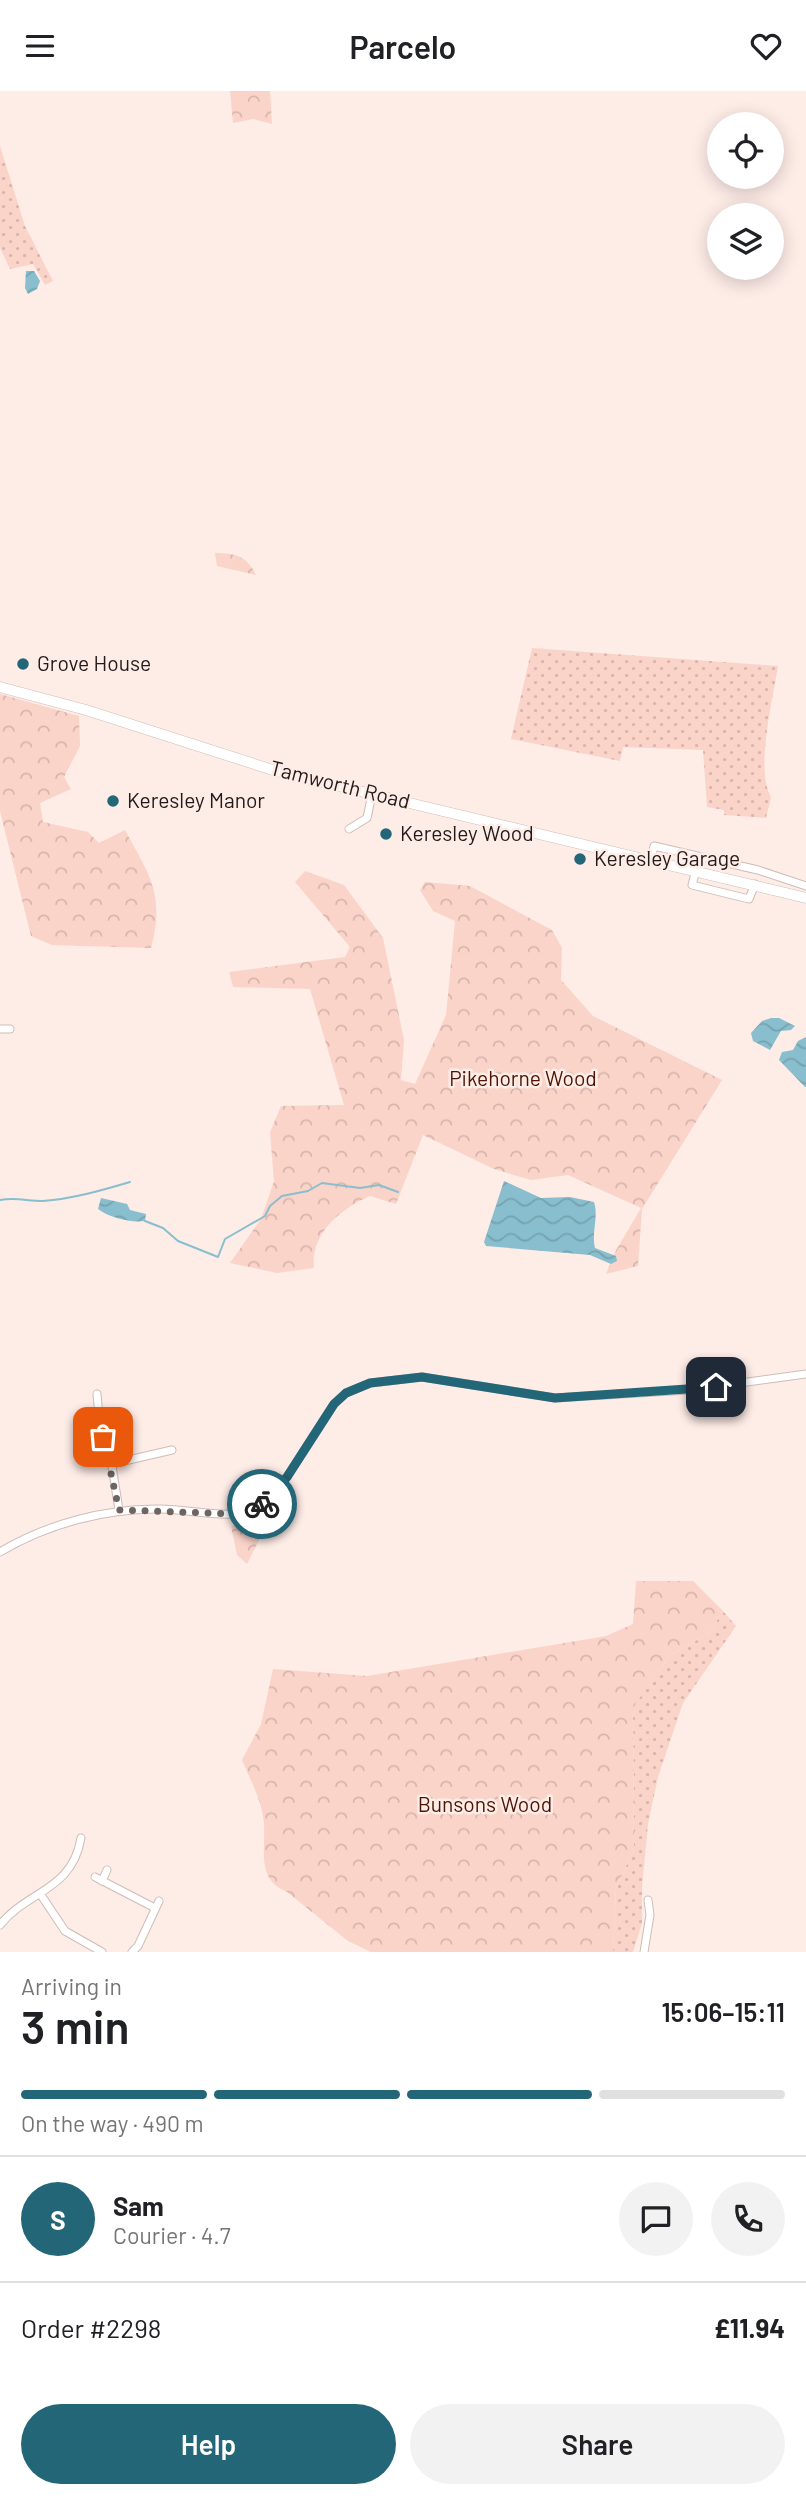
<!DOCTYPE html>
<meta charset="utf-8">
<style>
:root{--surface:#fff;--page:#f2f2f2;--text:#202124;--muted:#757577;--line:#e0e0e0;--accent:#226678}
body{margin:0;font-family:Barlow,sans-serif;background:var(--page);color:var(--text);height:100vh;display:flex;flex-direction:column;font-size:26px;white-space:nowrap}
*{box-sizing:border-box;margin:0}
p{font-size:23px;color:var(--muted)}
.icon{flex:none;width:38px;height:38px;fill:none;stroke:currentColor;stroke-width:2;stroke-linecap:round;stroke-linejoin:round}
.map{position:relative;height:1861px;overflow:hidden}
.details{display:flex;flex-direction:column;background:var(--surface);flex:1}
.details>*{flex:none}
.controls{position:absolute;left:707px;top:21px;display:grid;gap:14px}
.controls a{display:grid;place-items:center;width:77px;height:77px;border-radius:50%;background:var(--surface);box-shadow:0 4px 18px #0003;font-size:35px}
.pin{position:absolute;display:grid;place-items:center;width:60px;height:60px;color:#fff;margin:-30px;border-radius:14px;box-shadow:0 4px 10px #0006}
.courier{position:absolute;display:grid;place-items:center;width:70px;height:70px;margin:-35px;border:5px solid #226678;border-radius:50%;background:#fff;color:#222;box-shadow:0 2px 9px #0007}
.overview em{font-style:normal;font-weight:600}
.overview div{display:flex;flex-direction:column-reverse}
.overview{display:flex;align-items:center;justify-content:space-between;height:119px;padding:0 21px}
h1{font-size:46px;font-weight:600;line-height:52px}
.bar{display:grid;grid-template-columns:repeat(4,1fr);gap:10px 7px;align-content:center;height:84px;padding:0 21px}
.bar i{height:9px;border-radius:5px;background:var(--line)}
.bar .active{background:var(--accent)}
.bar p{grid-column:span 4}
.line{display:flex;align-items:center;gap:18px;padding:0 21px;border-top:2px solid var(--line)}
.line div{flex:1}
.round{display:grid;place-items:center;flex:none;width:74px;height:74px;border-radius:37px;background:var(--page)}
.button{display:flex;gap:14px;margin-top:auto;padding:14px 21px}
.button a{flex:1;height:80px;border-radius:42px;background:var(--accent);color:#fff;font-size:28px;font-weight:600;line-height:80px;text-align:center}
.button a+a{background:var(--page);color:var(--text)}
header{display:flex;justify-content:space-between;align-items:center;height:91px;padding:0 21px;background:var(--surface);font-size:32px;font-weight:600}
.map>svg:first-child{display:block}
.grass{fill:url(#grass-dots)}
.forest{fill:url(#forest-crowns)}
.water{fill:url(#water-waves)}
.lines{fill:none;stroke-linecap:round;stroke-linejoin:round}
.stream{stroke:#88bece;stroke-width:2}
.minor-casing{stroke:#cebdb7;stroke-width:9}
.secondary-casing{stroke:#cebdb7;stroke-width:11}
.minor{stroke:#fff;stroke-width:7}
.secondary{stroke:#fff;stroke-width:10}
.done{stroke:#6f6461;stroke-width:7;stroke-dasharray:0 12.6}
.route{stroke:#226678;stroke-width:9}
.poi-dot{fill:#226678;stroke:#feece7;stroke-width:2.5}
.labels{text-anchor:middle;stroke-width:5;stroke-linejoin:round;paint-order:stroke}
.poi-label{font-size:21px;fill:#221b19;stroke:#feece7;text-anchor:start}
.street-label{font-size:21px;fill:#221b19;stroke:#feece7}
.park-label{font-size:21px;fill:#4f1504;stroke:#feece7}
</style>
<header><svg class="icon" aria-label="menu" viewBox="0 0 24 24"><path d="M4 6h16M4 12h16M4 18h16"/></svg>Parcelo<svg class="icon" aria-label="heart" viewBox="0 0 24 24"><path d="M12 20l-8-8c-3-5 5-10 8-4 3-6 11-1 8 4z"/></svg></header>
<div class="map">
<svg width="806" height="1861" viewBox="0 0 806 1861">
<defs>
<pattern id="grass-dots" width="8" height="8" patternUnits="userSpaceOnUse" patternTransform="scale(1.75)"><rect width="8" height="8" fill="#fbd4c9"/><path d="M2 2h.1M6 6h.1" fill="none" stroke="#d7b5ac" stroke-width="1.8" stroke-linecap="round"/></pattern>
<pattern id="forest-crowns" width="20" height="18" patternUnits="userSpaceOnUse" patternTransform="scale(1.75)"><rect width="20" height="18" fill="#fbd4c9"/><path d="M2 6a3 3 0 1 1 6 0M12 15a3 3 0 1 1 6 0" fill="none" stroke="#d7b5ac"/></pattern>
<pattern id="water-waves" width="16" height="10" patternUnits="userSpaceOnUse" patternTransform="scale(1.75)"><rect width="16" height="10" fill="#88bece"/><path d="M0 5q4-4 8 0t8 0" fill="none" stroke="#75a3b0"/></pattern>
</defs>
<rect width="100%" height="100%" fill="#feece7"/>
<g class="grass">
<path d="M0,55L25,135L53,190L45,194L33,173L10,178L0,157Z"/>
<path d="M532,557L778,575C773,607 755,679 771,706L766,727L724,724V719L707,716L703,659L623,656L620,670L511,648Z"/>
<path d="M722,1519L736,1535L683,1612L658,1686L648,1733L642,1796V1832L633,1861H613L616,1797L634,1758L633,1615L670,1565L712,1540Z"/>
</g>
<g class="forest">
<path d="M230,0H270L272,33L253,28L233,32Z"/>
<path d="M215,462C235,462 247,465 256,484L217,475Z"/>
<path d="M0,603L79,625L80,655L64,686L71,698L40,712L43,731L88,741L99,752L125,739C150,785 165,804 151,857L52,854L31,845L0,720Z"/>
<path d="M305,780L344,794L383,847L404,949L401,989L415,993L446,924L455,830L433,820L420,799L425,791L470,795L552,839L562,857L561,889L593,925L722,989L642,1118L638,1175L606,1183L615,1161L641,1117L568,1084L531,1089L494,1078L423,1044L396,1113L370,1105C342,1117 310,1142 314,1177L277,1182L230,1172L261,1128L274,1090L270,1041L281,1015L344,1014L310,898L233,896L229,881L345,866L350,856L295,791Z"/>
<path d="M250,1434L260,1435V1447L247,1473L237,1464L231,1435Z"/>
<path d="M636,1490H693L722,1519L712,1540L670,1565L633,1616L634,1758L616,1797L613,1861H371L348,1850L287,1801C253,1787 268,1754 263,1725C260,1706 249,1686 242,1669L261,1633L273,1578L367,1585L606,1545L633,1533Z"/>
</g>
<g class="water">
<path d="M26,180H34L40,190L37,198L28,203L25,197Z"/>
<path d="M771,927H779L795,935L791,939L781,940L770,959L753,950L751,942L762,930Z"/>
<path d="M806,946V996H805L779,969L782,961L793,959L798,950Z"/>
<path d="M504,1090L541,1107L570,1106L594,1111C599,1127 591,1141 595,1157L616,1165L617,1170L611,1173L590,1164L486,1155L484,1151Z"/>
<path d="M101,1107L127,1113L130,1119L146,1123L145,1130C131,1132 110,1127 98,1118Z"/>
</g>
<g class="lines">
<g class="stream">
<path d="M0,1109C16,1106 27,1110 43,1110C72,1108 103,1099 130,1091"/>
<path d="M145,1130L163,1137L178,1150L218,1166L225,1148L265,1125L270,1115L282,1105L308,1100L322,1092L360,1097L379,1094L398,1101"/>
</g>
<g class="minor-casing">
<g id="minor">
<path d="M349,738L367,727L372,703"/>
<path d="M651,768L654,755L758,779L806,795"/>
<path d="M696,779L692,794L749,808L755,793"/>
<path d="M0,938H10"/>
<path d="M97,1303L100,1337L112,1375L119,1419"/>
<path d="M111,1373L172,1359"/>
<path d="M0,1461C47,1433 106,1417 161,1418C192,1419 221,1427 252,1421L287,1386L334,1313L346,1302L371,1292L422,1286L555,1307L688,1299L806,1283"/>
<path d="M95,1786L155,1817"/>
<path d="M102,1790L107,1779"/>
<path d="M41,1804L65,1840L102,1861"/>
<path d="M0,1834C28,1799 72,1800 81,1747"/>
<path d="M132,1861L138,1855L159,1810"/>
<path d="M644,1861L650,1824L648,1809"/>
</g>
</g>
<g class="secondary-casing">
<path id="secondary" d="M0,596L86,619L276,680L806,807"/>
</g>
<use href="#minor" class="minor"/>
<use href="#secondary" class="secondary"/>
</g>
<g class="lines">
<path class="done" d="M103,1346L119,1419L239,1423L252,1421L262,1413"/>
<path class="route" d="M262,1413L287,1386L334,1313L346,1302L370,1292L422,1286L555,1307L716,1296"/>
</g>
<g class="poi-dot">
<circle cx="23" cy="573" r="7"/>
<circle cx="113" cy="710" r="7"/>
<circle cx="386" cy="743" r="7"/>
<circle cx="580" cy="768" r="7"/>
</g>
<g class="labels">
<g class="poi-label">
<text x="37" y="580">Grove House</text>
<text x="127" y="717">Keresley Manor</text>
<text x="400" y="750">Keresley Wood</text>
<text x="594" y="775">Keresley Garage</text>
</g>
<g class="street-label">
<text transform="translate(340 694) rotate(14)" y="7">Tamworth Road</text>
</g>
<g class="park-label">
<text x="523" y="995">Pikehorne Wood</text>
<text x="485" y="1721">Bunsons Wood</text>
</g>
</g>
</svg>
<div class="controls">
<a><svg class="icon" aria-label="locate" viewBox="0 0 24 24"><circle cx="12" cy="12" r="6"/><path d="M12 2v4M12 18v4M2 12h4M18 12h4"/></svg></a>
<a><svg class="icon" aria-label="layers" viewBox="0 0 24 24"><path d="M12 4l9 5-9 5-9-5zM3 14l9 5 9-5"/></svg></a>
</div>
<div class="pin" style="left:103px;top:1346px;background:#ea580c"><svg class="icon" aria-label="bag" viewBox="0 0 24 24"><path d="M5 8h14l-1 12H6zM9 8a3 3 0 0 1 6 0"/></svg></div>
<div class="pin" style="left:716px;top:1296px;background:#1f2937"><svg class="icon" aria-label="home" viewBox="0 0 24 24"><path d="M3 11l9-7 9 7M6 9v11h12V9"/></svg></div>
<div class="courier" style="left:262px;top:1413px"><svg class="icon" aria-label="bike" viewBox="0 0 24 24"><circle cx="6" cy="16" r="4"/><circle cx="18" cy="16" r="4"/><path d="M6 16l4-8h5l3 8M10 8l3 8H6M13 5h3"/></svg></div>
</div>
<section class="details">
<div class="overview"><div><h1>3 min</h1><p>Arriving in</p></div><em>15:06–15:11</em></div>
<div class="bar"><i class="active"></i><i class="active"></i><i class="active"></i><i></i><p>On the way · 490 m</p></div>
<div class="line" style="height:126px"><b class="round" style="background:var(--accent);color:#fff">S</b><div><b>Sam</b><p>Courier · 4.7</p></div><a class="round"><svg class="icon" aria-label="chat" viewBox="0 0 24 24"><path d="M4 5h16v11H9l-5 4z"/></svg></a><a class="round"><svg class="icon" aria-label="phone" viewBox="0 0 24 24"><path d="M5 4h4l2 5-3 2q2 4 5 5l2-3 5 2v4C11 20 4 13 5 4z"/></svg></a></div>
<div class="line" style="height:91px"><div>Order #2298</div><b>£11.94</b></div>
<div class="button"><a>Help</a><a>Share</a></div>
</section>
